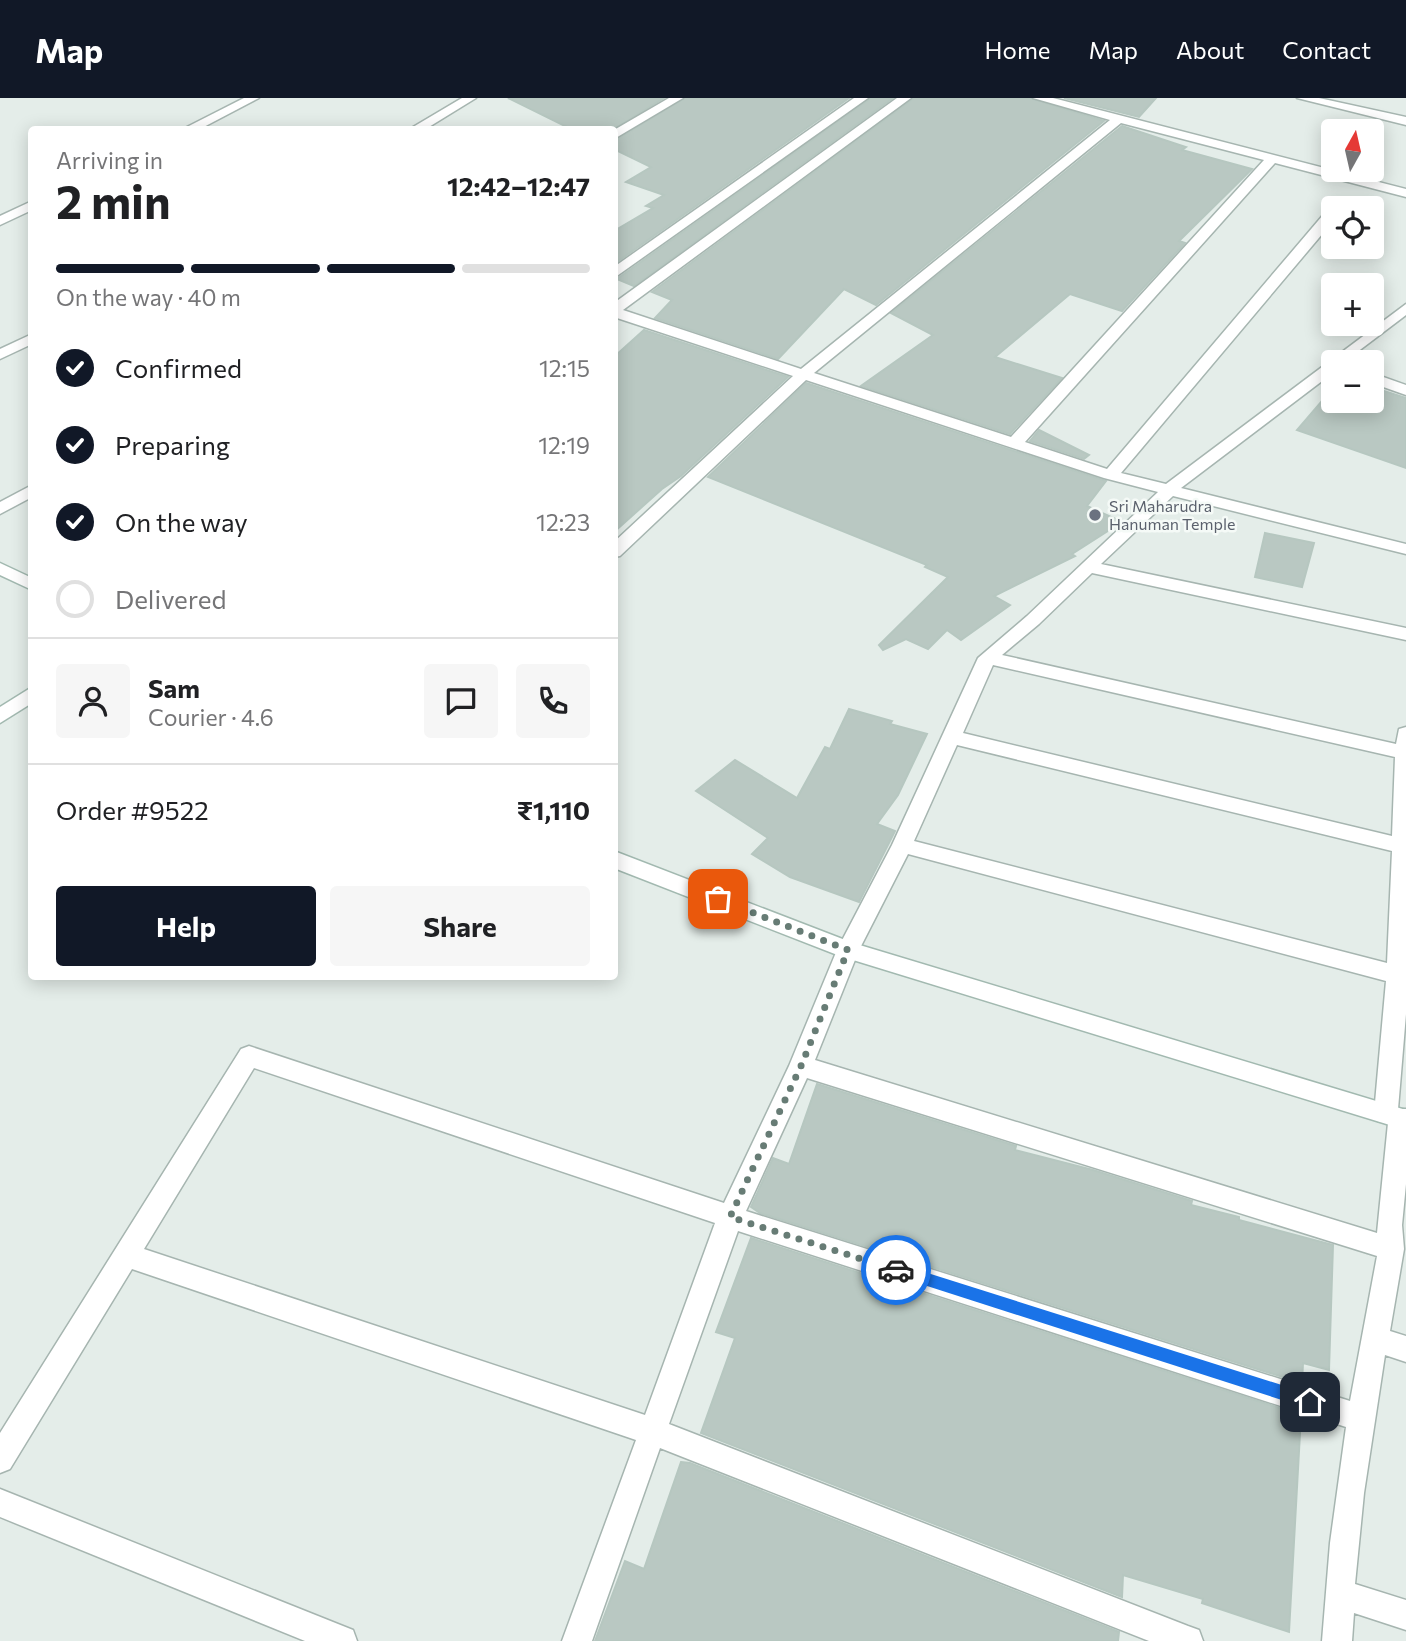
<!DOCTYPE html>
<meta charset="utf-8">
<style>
:root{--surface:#fff;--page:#f6f6f6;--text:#202124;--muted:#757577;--line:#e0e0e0;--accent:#111827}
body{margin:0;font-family:Commissioner,sans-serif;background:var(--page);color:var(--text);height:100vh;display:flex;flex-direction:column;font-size:26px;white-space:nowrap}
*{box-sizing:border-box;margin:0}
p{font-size:23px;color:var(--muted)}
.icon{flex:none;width:38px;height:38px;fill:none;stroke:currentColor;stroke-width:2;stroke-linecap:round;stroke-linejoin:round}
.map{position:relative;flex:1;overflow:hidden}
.panel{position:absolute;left:28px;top:28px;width:590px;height:854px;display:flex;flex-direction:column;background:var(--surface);border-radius:7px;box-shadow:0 4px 18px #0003}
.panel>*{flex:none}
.needle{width:46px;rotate:8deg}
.buttons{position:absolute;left:1321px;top:21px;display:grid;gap:14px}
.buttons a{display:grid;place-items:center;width:63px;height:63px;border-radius:7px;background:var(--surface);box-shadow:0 4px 18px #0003;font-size:35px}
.pin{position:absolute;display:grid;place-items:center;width:60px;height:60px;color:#fff;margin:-30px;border-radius:14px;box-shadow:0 4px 10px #0006}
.courier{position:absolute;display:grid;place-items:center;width:70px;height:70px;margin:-35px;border:5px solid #1a73e8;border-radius:50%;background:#fff;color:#222;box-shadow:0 2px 9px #0007}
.head em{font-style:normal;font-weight:700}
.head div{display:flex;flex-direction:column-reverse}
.head{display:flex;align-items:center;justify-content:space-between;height:119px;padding:0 28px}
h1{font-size:46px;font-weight:700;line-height:52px}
.bar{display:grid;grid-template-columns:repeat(4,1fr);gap:10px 7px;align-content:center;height:84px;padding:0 28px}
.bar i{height:9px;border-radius:5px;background:var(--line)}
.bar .active{background:var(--accent)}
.bar p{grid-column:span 4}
.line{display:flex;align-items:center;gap:18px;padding:0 28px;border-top:2px solid var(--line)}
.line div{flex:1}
.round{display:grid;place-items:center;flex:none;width:74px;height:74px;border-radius:7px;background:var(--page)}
ol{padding:0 28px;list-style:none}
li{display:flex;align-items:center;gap:21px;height:77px}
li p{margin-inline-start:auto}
li .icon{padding:7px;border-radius:50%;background:var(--accent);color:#fff;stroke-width:4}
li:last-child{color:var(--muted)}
li i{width:38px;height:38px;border:4px solid var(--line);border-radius:50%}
.cta{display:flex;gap:14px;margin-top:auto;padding:14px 28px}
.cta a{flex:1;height:80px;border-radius:7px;background:var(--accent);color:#fff;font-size:28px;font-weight:700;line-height:80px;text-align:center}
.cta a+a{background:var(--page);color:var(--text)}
header{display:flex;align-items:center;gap:42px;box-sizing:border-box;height:98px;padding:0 35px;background:var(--accent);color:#fff}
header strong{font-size:33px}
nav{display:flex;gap:38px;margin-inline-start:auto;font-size:24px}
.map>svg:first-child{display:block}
.building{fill:#b9c8c2;stroke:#b6c7c0;stroke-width:2}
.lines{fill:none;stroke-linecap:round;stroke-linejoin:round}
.minor-casing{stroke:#a6b5b0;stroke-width:3}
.secondary-casing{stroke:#a2b9b0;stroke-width:3}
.minor{fill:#fff;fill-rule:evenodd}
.secondary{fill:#fff;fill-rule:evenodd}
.route{fill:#1a73e8}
.done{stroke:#677c75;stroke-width:7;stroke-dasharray:0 12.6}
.worship-dot{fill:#6b7280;stroke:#f5faf7;stroke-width:2.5}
.labels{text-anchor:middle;stroke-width:5;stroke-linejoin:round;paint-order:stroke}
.far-worship-label{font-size:16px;fill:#5b616d;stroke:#f5faf7;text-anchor:start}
</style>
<header>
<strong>Map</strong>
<nav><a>Home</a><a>Map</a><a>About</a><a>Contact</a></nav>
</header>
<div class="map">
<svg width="1406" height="1543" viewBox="0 0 1406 1543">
<rect width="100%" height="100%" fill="#e4ede9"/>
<g class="building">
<path d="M508,0H664L612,32H573Z"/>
<path d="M685,0H849L614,166V133L653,110L646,108L664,97L626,84L651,69L614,51V43Z"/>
<path d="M871,0H893L634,188L617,181Z"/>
<path d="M914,0H1030L1104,23L876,207L844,191L778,261L655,220L672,202L652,194Z"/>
<path d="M1064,0H1156L1139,19Z"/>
<path d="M1122,28L1186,49L1182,52L1252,71L1179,143L1185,145L1122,213L1070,196L995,259L1062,280L1010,336L861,288L933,237L891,215Z"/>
<path d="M644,232L788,279L681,378L662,391L614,434V259Z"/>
<path d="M806,285L1106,383L1087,408L1122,424L1072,456L1075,458L994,498L1010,507L961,542L947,532L928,551L906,541L883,552L879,547L948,479L925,469L927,467L708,379Z"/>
<path d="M1334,289V303H1372V289L1406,300V370L1297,332Z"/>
<path d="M1039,332L1089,357L1084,361L1030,343Z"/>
<path d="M1265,435L1314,445L1302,489L1255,479Z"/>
<path d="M849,611L892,623L890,626L927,636L898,697L877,726L895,733L859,804L790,779L752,756L768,740L696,693L735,662L797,700L825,649L830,651Z"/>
<path d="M817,986L1016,1048L1015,1052L1093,1072L1192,1103L1191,1107L1239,1119V1122L1333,1147L1329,1272L1303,1265L1302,1285L760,1115L751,1109L773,1060L789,1066Z"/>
<path d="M751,1140L1301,1317L1289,1534L1202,1505L1203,1501L1123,1477L1122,1499L701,1335L735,1240L716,1234Z"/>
<path d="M681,1364L690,1365L1119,1534L1118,1543H595L625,1463L644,1471Z"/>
</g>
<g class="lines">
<g class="minor-casing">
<g id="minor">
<path d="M244,0H259L198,32H181Z"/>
<path d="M462,0H476L424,32H408Z"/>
<path d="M669,0H683L614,41V32Z"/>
<path d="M854,0H868L614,180V169Z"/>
<path d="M897,0H911L623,212L801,271L1110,22L1033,0H1053L1406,91V99L1275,65L1025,344L1107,371L1329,110H1339H1334V122L1121,375L1166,386L1406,206V217L1344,264H1334V274L1181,390L1406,446V456L1173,398L1101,466L1406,530V542L1092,475L1039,526L1002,557L1396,646L1399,631L1406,629V916L1398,1011H1406V1086L1402,1127L1404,1151L1390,1233L1406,1238V1264L1385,1257L1364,1395L1355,1486L1406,1502V1532L1354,1515L1352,1543H1322L1330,1445L1346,1329L738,1133L669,1326L1188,1528L1199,1532L1203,1543H1149L660,1350L592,1543H562L636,1342L132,1171L10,1371L0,1375V1335L241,951L249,948L724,1105L789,968L837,852L892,747L978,560L1027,518L1158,394L1104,380L806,282L620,458L614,459V444L793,278L614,219V205ZM1121,25L1264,62L1011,339L814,275ZM993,567L1395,659L1392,738L963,635ZM957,647L1392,753L1387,865L914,743ZM908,756L1386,883L1374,1016L1378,1023L1388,1025L1377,1135L815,962L859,852ZM254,970L715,1125L645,1317L144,1151ZM807,980L1377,1158L1350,1303L746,1113Z"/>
<path d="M1297,0H1319L1406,19V27Z"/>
<path d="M32,103V112L0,127V118Z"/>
<path d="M32,236V246L0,261V251Z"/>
<path d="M1372,275L1406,287V297L1372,285Z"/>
<path d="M32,387V399L0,416V404Z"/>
<path d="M0,1391L353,1532L357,1543H305L0,1419Z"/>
</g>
</g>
<g class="secondary-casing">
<g id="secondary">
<path d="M0,465L32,480V492L0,477Z"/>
<path d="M32,589V605L0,625V609Z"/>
<path d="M614,753L853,845L1406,1012V1032L840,858L614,770Z"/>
</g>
</g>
<use href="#minor" class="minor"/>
<use href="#secondary" class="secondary"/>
</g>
<path class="route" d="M896,1165L1310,1296L1315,1299L1317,1304L1315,1309L1310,1311L896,1178L889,1172Z"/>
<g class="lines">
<path class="done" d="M718,801L848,852L801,968L730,1119L896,1172"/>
</g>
<circle class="worship-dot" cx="1095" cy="417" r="7"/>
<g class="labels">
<g class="far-worship-label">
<text x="1109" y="414">Sri Maharudra<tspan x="1109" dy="18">Hanuman Temple</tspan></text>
</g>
</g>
</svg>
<div class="buttons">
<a><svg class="needle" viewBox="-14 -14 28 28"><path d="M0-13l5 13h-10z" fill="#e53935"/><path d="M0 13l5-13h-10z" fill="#757577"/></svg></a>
<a><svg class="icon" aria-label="locate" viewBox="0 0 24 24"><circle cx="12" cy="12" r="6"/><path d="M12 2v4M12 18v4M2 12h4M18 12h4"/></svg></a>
<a>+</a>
<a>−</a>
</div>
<div class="pin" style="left:718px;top:801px;background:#ea580c"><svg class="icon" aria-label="bag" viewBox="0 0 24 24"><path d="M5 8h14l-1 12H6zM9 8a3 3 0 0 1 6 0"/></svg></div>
<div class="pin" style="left:1310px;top:1304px;background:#1f2937"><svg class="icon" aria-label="home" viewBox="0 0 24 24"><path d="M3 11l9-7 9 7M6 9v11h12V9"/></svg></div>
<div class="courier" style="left:896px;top:1172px"><svg class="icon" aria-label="car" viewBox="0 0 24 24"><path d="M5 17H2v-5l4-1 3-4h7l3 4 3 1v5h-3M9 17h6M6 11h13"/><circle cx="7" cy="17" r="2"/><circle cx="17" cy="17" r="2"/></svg></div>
<section class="panel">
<div class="head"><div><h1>2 min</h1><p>Arriving in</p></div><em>12:42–12:47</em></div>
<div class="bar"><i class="active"></i><i class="active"></i><i class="active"></i><i></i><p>On the way · 40 m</p></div>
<ol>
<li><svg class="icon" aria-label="check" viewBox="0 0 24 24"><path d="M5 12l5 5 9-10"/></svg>Confirmed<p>12:15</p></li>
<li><svg class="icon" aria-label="check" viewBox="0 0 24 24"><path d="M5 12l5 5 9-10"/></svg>Preparing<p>12:19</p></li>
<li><svg class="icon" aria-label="check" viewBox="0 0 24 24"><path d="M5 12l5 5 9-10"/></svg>On the way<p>12:23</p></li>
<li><i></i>Delivered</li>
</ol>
<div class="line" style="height:126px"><a class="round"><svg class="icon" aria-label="person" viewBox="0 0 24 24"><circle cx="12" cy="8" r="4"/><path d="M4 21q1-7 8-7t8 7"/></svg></a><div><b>Sam</b><p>Courier · 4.6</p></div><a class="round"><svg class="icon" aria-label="chat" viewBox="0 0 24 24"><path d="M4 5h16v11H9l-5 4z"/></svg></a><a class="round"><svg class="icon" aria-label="phone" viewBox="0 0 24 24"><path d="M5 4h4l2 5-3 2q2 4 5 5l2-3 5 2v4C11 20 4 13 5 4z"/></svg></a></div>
<div class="line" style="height:91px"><div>Order #9522</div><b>₹1,110</b></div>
<div class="cta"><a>Help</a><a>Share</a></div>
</section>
</div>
